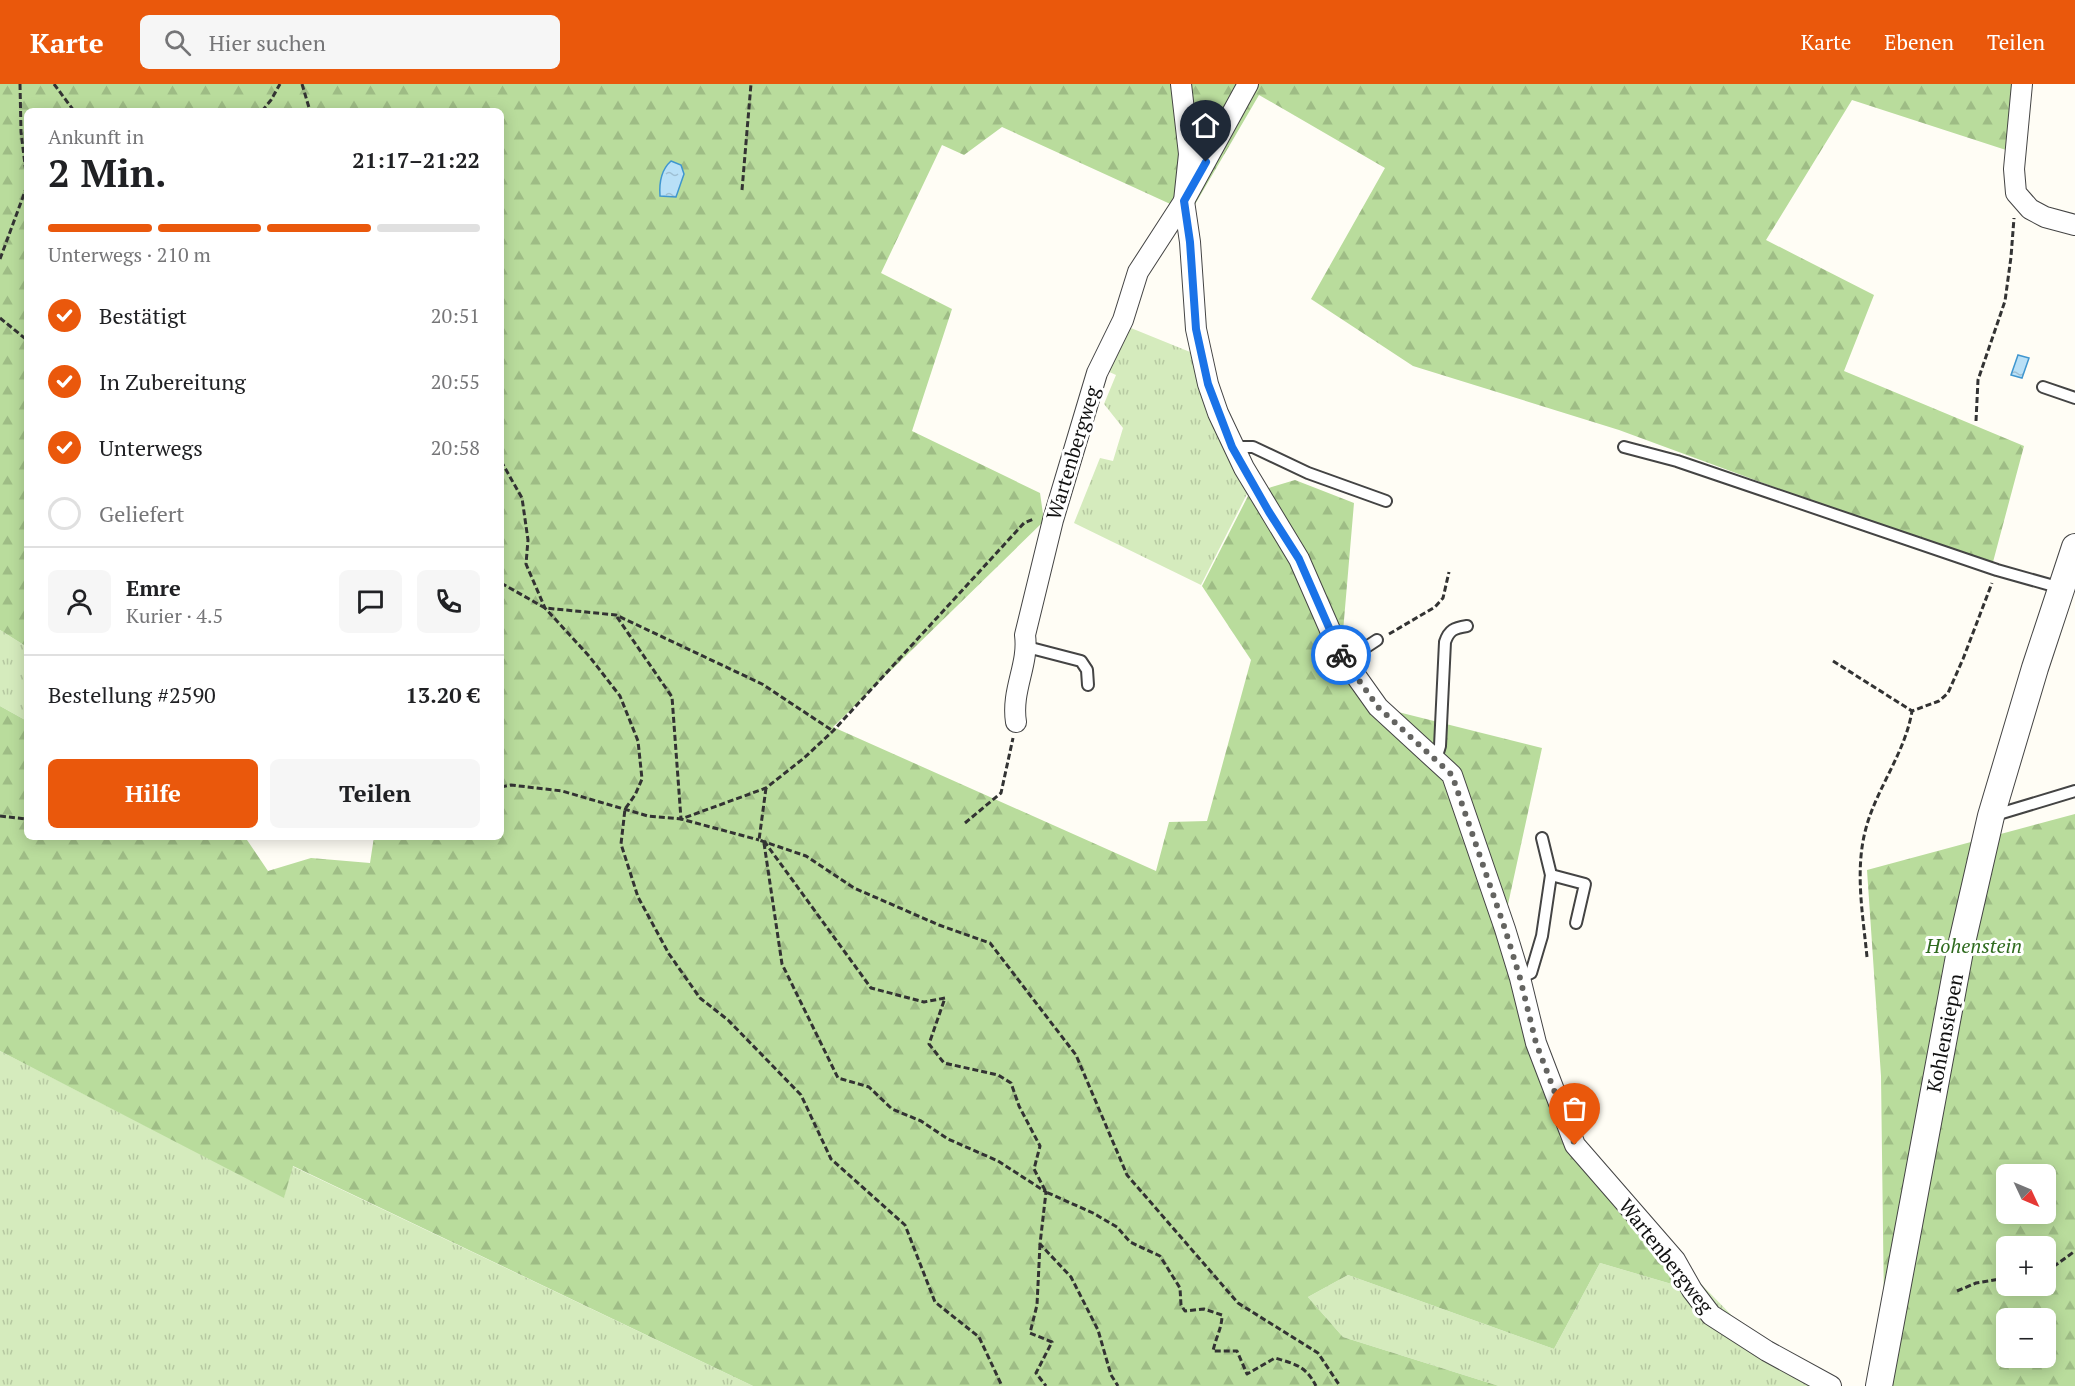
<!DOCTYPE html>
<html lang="de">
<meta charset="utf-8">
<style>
:root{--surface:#fff;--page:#f6f6f6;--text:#202124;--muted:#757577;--line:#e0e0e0;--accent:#ea580c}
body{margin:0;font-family:"PT Serif",serif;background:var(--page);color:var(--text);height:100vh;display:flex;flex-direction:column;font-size:22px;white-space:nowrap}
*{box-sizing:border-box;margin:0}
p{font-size:20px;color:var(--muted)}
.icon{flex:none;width:33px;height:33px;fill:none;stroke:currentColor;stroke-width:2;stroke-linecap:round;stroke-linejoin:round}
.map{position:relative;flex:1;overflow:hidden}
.sheet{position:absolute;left:24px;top:24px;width:480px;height:732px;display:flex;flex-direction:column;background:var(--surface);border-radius:9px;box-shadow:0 3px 15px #0003}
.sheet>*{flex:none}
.needle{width:39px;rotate:134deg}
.fabs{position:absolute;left:1996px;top:1080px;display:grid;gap:12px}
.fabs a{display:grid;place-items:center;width:60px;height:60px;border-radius:9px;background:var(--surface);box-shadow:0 3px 15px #0003;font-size:30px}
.pin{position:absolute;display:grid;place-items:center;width:51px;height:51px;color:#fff;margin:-62px -26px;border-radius:50% 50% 50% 0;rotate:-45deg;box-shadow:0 0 6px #0007}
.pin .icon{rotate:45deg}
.courier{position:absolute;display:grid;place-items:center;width:60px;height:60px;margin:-30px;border:4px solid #1a73e8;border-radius:50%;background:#fff;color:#222;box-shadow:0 2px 8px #0007}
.overview em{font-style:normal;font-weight:600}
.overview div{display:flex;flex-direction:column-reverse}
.overview{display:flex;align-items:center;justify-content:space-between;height:102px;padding:0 24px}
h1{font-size:39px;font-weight:600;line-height:45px}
.bar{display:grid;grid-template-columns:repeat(4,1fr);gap:9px 6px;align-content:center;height:72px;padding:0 24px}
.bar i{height:8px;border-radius:4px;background:var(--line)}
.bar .selected{background:var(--accent)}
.bar p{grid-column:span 4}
.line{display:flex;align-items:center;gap:15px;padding:0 24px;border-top:2px solid var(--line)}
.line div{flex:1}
.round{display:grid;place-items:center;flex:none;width:63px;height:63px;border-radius:9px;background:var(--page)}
ol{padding:0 24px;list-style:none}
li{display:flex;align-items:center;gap:18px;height:66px}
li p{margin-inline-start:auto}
li .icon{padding:6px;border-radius:50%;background:var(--accent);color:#fff;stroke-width:4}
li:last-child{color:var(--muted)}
li i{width:33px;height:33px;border:3px solid var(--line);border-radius:50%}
.primary-button{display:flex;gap:12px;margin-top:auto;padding:12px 24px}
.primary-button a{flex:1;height:69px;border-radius:9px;background:var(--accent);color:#fff;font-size:24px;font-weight:600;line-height:69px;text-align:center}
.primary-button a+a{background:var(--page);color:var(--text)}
header{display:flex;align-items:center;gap:36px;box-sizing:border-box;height:84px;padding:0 30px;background:var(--accent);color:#fff}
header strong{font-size:28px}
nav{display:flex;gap:33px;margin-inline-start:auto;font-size:21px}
.search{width:420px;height:54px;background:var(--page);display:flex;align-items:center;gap:15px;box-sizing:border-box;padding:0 21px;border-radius:9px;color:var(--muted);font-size:22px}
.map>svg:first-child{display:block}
.grass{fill:url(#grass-tufts)}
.forest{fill:url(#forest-firs);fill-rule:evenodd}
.water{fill:url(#water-ripples);stroke:#3f96cf;stroke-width:1.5}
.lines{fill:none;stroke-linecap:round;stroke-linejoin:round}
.service-casing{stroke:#444;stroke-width:14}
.minor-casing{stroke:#444;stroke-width:22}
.tertiary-casing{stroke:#444;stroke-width:28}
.path{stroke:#333;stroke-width:3;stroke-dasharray:6 3;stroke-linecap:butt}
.service{stroke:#fff;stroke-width:10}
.minor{stroke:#fff;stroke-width:20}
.tertiary{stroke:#fff;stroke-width:26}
.done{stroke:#646461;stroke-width:6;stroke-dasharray:0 10.8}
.route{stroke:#1a73e8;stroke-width:8}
.labels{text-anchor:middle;stroke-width:6;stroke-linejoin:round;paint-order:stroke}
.street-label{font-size:20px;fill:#111;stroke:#fff}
.park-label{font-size:20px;font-style:italic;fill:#2f6b1f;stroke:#fff}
</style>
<header>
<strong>Karte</strong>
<div class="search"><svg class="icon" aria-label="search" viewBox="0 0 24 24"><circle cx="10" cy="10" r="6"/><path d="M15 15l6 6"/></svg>Hier suchen</div>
<nav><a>Karte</a><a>Ebenen</a><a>Teilen</a></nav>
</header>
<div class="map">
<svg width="2075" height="1302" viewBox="0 0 2075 1302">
<defs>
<pattern id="grass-tufts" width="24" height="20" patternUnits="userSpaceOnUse" patternTransform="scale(1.5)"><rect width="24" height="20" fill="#d5ebbd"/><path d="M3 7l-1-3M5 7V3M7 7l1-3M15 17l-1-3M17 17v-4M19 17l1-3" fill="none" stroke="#b6c8a1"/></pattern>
<pattern id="forest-firs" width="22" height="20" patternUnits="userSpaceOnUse" patternTransform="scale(1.5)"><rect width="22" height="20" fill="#b9dc9c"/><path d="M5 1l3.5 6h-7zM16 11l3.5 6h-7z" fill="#9ebc85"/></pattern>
<pattern id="water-ripples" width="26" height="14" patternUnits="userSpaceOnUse" patternTransform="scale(1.5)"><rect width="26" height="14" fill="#b9e0f7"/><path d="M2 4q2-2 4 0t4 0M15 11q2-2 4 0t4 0" fill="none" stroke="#9ebfd3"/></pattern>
</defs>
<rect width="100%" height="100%" fill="#fffdf5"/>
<g class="grass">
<path d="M1126,242L1195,270L1248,408L1201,501L1074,439L1100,374L1113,377L1123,344L1104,320L1116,291L1105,286Z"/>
<path d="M0,546L27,563V637L0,622Z"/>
<path d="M0,967L284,1113L292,1082L753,1302H0Z"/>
<path d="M1600,1179L1692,1206L1701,1200L1752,1252L1840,1302H1499L1343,1253L1308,1213L1348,1191L1554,1265Z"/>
</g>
<g class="forest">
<path d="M0,0H2012L2006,66L1852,16L1766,156L1874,211L1844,287L2024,362L1993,478L1801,413L1619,346L1413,282L1311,215L1385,84L1259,11L1190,129L1002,43L964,71L942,61L881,189L952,225L912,347L1040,409L1044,437L833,643L1156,787L1169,738L1207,737L1251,576L1202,502L1249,410L1295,396L1354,419L1341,571L1378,623L1542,664L1507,825L1575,1061L1692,1206L1600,1179L1554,1265L1348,1191L1308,1213L1343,1253L1499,1302H753L293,1082L284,1114L0,967V622L27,637V753H245L268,787L311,774L370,779L374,753H501V27H27V563L0,546Z"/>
<path d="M2075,730V1302H1885L1881,992L1867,786ZM2007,1090H2046V1130H2007ZM2007,1162H2046V1202H2007ZM2007,1234H2046V1274H2007Z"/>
</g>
<g class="water">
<path d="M671,77L681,81L684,90L676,113L660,112C659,99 661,86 671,77Z"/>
<path d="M2018,271L2029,274L2022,294L2011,291Z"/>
</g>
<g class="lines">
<g class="service-casing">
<g id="service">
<path d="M2043,303L2075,314"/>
<path d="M1233,363H1253L1308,389L1386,417"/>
<path d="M1624,363L1677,377L1997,486L2061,504"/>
<path d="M1027,563L1081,577L1087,586L1088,601"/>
<path d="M1345,577L1377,556"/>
<path d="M1436,675L1440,662L1445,558C1449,546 1454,544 1467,542"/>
<path d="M1992,732L2075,707"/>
<path d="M1551,791L1585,800L1576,839"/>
<path d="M1520,894L1531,889L1542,852L1551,791L1542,754"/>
</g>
</g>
<g class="minor-casing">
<g id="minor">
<path d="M1181,0L1189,70L1184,117L1190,158L1196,245L1208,300L1218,329L1244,384L1299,475L1341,571L1378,623L1452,691L1505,845L1520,894L1536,959L1575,1061L1675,1176L1692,1206L1711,1231L1767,1267L1831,1302"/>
<path d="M2022,0L2014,85L2016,109L2030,125L2045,133L2075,141"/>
<path d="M1016,638C1011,606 1029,581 1025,551L1053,436L1097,289L1123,236L1138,188L1184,117L1248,0"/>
</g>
</g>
<g class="tertiary-casing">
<path id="tertiary" d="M1879,1302L1960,867L1991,732L2035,584L2075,463"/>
</g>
<g class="path">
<path d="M20,0L21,48L27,97"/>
<path d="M54,0L74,27"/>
<path d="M302,0L310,27"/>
<path d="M262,27L271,16L280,0"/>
<path d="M742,106L751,0"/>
<path d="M0,175L27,102"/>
<path d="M0,234L27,256"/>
<path d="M1976,337L1978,296L2005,217L2011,173L2014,134"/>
<path d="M501,377L522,414L528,456L526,480L545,524L589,572L620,612L638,657L642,695L635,711L625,725L621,760L638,813L669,870L700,914L728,936L801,1011L831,1075L905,1141L935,1218L979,1253L1002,1302"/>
<path d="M501,499L545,524L616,531L762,600L833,647"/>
<path d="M617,533L672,613L681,735L759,756"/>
<path d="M1389,550L1435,523L1443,514L1449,488"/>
<path d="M1833,577L1912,627L1939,617L1948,609L1963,575L1992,499"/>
<path d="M501,703L511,701L562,707L648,732L681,735L766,704L804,674L833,647L1024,439L1034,435"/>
<path d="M766,704L759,756L806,772L854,804L939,841L990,859L1076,971L1127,1091L1238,1219L1318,1269L1340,1302"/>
<path d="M0,732L27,735"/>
<path d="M965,739L1001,709L1013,654"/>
<path d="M764,757L871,904L924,918L945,914L929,960L944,979L998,991L1011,999L1019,1022L1040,1062L1034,1085L1046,1108L1093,1129L1117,1143L1130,1158L1160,1172L1180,1204L1181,1221L1185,1227L1204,1225L1222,1231C1222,1244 1216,1253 1213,1267H1237L1247,1290L1275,1274C1295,1280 1306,1282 1316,1302"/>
<path d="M764,759L782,880L838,994L869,1003L892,1025L921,1037L948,1055L998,1077L1046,1108L1040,1160L1071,1193L1098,1246L1111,1291L1118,1302"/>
<path d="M1867,873C1863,832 1855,788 1865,748C1875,706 1905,670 1912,627"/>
<path d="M1040,1160L1037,1221L1030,1249L1052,1258L1036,1289L1046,1302"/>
<path d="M2046,1188L2075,1167"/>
<path d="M1957,1207L1976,1199L2007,1194"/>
</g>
<use href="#service" class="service"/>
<use href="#minor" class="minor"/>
<use href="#tertiary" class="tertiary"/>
</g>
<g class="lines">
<path class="done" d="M1341,571L1378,623L1452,691L1505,845L1520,894L1536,959L1575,1061"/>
<path class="route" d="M1206,78L1184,117L1190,158L1196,245L1208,300L1232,363L1269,428L1299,475L1341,571"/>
</g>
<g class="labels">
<g class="street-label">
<text transform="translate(1073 369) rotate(-73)" y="7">Wartenbergweg</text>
<text transform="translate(1945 949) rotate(-79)" y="7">Kohlensiepen</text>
<text transform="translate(1666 1172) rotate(52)" y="7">Wartenbergweg</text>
</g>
<g class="park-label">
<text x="1974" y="869">Hohenstein</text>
</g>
</g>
</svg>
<div class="fabs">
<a><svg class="needle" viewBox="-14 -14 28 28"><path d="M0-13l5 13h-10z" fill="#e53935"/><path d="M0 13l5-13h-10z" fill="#757577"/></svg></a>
<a>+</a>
<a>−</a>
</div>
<div class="pin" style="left:1575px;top:1061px;background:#ea580c"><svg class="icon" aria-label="bag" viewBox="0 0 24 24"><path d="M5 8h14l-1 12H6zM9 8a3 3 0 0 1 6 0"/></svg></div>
<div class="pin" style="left:1206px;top:78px;background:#1f2937"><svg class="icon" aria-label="home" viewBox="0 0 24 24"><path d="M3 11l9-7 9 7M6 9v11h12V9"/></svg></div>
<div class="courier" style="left:1341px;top:571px"><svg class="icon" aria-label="bike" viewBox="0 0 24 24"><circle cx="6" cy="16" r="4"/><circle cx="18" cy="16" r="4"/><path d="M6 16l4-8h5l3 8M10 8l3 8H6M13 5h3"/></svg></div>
<section class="sheet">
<div class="overview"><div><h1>2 Min.</h1><p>Ankunft in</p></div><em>21:17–21:22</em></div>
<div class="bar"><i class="selected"></i><i class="selected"></i><i class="selected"></i><i></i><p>Unterwegs · 210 m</p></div>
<ol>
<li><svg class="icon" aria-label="check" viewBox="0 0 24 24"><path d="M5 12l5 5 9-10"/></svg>Bestätigt<p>20:51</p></li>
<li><svg class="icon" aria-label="check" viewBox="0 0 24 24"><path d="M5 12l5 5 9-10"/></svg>In Zubereitung<p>20:55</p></li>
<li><svg class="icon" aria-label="check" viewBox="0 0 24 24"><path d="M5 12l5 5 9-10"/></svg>Unterwegs<p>20:58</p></li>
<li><i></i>Geliefert</li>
</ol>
<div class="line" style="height:108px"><a class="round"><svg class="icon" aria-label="person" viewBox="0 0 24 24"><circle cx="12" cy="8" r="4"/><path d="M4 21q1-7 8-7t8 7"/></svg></a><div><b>Emre</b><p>Kurier · 4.5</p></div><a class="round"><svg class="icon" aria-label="chat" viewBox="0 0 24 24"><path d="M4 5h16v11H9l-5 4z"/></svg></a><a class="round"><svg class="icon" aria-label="phone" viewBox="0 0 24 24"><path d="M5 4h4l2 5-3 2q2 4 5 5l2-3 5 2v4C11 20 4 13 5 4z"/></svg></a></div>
<div class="line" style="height:78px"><div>Bestellung #2590</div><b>13.20 €</b></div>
<div class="primary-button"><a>Hilfe</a><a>Teilen</a></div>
</section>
</div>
